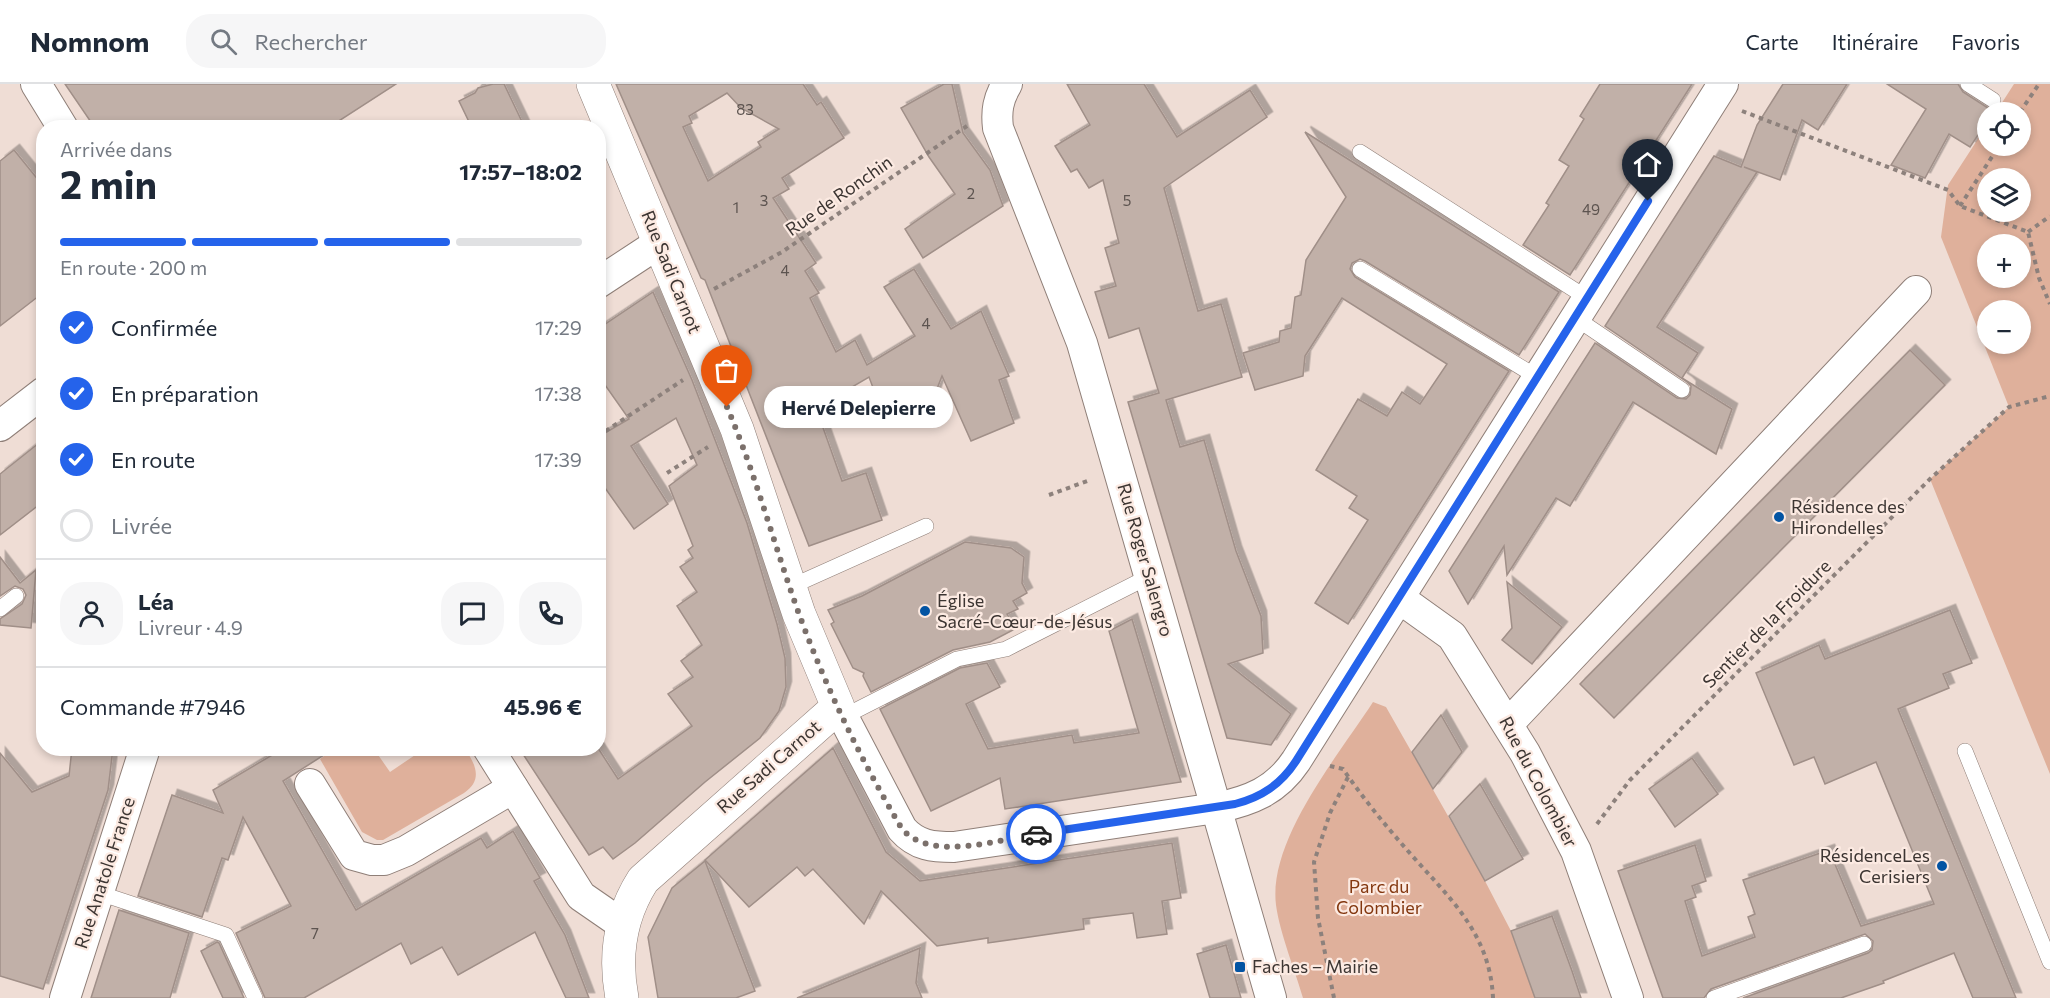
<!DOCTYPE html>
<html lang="fr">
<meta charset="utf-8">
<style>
:root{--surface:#fff;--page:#f6f6f7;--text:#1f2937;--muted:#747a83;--line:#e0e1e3;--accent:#2563eb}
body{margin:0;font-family:Commissioner,sans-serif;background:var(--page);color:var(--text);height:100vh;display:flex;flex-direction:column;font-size:22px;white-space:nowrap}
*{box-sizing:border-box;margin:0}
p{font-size:20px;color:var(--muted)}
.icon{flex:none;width:33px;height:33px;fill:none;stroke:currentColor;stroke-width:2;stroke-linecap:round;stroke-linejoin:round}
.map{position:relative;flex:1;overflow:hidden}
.drawer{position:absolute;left:36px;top:36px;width:570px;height:636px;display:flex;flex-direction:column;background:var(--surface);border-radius:24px;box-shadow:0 3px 9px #0003}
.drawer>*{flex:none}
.fabs{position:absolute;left:1977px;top:18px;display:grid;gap:12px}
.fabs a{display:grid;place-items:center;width:54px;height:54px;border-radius:50%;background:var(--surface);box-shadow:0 3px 9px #0003;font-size:30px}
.pin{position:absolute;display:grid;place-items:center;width:51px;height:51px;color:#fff;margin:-62px -26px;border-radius:50% 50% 50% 0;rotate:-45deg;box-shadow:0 0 6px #0007}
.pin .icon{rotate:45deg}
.courier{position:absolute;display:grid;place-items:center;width:60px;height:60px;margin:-30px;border:4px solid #2563eb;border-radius:50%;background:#fff;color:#222;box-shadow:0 2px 8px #0007}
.bubble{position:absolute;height:42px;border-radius:21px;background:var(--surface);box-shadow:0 3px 9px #0003;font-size:20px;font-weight:700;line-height:42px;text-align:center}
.head em{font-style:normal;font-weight:700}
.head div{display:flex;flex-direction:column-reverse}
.head{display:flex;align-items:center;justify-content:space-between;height:102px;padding:0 24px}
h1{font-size:39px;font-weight:700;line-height:45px}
.bar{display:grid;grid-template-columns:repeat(4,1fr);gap:9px 6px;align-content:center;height:72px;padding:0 24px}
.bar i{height:8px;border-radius:4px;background:var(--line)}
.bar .selected{background:var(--accent)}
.bar p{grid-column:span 4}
.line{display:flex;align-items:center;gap:15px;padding:0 24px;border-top:2px solid var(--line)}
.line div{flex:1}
.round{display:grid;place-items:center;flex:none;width:63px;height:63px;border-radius:24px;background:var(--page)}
ol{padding:0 24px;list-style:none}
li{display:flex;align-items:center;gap:18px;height:66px}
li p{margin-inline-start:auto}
li .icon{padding:6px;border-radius:50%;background:var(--accent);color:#fff;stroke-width:4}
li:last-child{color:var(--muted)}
li i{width:33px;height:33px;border:3px solid var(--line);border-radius:50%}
header{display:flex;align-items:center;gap:36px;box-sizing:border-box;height:84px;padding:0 30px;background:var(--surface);border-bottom:2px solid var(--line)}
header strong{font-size:28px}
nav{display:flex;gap:33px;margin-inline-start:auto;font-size:21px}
.search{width:420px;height:54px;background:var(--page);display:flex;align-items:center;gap:15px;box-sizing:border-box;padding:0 21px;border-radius:24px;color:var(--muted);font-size:22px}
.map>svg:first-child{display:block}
.green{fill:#dfb09b;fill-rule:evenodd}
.building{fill:#c1b0a8;stroke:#a08f88;stroke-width:1.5;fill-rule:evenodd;filter:url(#shadow)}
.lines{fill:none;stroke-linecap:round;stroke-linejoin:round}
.service-casing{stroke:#8f7f78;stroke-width:16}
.minor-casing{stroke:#8f7f78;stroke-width:32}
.tertiary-casing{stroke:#8f7f78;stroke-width:34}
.path{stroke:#8d817c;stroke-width:4;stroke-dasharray:4.5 4.5;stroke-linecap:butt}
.service{stroke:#fff;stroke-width:15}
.minor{stroke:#fff;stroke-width:30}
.tertiary{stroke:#fff;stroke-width:33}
.done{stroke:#7b706b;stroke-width:6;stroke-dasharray:0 10.8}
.route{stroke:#2563eb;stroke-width:8}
.poi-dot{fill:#0354a3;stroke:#fceae2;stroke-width:2}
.labels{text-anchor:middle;stroke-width:4.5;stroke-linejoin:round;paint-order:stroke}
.number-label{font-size:15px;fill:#5d5450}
.street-label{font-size:18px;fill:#3c3532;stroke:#fceae2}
.poi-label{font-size:18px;fill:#3c3532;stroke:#fceae2;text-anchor:start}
.park-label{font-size:18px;fill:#83370f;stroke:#fceae2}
</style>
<header>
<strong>Nomnom</strong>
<div class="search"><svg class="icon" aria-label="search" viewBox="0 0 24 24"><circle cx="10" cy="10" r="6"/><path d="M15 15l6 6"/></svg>Rechercher</div>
<nav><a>Carte</a><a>Itinéraire</a><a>Favoris</a></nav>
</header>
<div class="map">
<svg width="2050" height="914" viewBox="0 0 2050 914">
<defs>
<filter id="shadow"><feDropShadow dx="5.5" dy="-5.5" stdDeviation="0" flood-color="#0004"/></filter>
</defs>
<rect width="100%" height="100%" fill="#efddd5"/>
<g class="green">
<path d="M2014,0H2050V690L1930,395L2009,323L1941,153L1948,101L1987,41L1988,62H2020V28H1996ZM1988,94H2020V128H1988ZM2020,160V194H1988V160ZM1988,226H2020V260H1988Z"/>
<path d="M1373,618L1386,623L1485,797L1511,847L1535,914H1303C1295,886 1280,850 1276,821C1268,756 1338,672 1373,618Z"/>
<path d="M334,665H374L390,688L424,665H465C476,681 483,696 464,709L383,756H377L362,748L320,675Z"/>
</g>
<g class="building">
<path d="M65,0H396L328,44H95Z"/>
<path d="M493,0H504L525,44H472L459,17L475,9L478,4Z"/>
<path d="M616,0H803L817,21L821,18L844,54L782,94L789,105L773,114L816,179L805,187L819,209L810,214L836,268L855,256L867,281L915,252L884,203L914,185L951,245L981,227L1009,292L999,296L1014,339L971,357L942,292L929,325L920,320L898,329L892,312L878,317L869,293L816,324L842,397L866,389L882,436L809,462L705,196L701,194ZM727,9L741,24L779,45L758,58L761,63L708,97L683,43L692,39L689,32Z"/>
<path d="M944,0H952L963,49L990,86L1003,122L923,174L905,145L955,110L929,73L901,24Z"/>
<path d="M1067,0H1144L1177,53L1250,6L1267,33L1164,104L1198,227L1221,220L1242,293L1166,316L1180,363L1204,356L1236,467L1261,532L1263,569L1228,580L1291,630L1271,661L1227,654L1128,318L1159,309L1139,244L1109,254L1095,208L1116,202L1105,164L1119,159L1103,96L1089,104L1077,85L1071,88L1055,62L1090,41Z"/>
<path d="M1600,0H1692L1570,191L1523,161L1549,121L1546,119L1569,82L1559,76L1584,35L1580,32Z"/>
<path d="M1783,0H1847L1818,46L1802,36L1780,96L1744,83L1757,88L1657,243L1698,269L1682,294L1732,325L1716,370L1633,318L1570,422L1556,414L1507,491L1504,462L1468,520L1449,487L1595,259L1677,314L1686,315L1690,311L1691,302L1687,298L1605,242L1714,72L1741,83L1757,41Z"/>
<path d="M1887,0H1958L1963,8L1988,24V36L1970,63L1949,50L1925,94L1891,81L1926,25Z"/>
<path d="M1305,48L1559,208L1519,271L1365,177L1360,175L1352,179L1350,185L1355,193L1509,287L1348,540L1315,519L1368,436L1349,424L1357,412L1316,386L1358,315L1387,332L1402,308L1420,320L1447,280L1342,214L1305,272L1303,292L1255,306L1243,269L1279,258L1280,247L1291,244L1295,213L1301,211L1306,176L1346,113Z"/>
<path d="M14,66L44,103V208L0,242V77Z"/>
<path d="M653,208L692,296L747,439L777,540L785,574L786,603L779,627L760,654L705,698L635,759L613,775L603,763L589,771L519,664H598L618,695L692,642L668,610L693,593L681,577L702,561L677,522L697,508L680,483L693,474L688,466L693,462L669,402L697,381L676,334L631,362L668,420L634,445L598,394V353L629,335L598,291V245Z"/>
<path d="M1910,266L1945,301L1614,634L1580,600Z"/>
<path d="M44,355V417L0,451V390Z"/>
<path d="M965,458L1011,464L1024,473L1022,499L1027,509L1013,517L1018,525L1007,530L1015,545L990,558L953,566L871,608L863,592L864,589L853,584L831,540L834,538L828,526L862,512Z"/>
<path d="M0,473L20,499L36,486L31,544L0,541V535L22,520L26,511L23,505L15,502L0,512Z"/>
<path d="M1507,498L1562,543L1532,580L1502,556L1512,544Z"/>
<path d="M1950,526L1972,579L1943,590L1949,604L1898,625L2016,914H1973L1954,869L1883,897L1884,899L1841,914H1743L1868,869L1872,866L1873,857L1865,850L1711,905L1704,914H1663L1618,787L1695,761L1706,797L1692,802L1696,813L1685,817L1702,872L1755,853L1748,833L1755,830L1743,796L1829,766L1861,842L1934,820L1876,678L1825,700L1814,673L1794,681L1756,589L1819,561L1825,575Z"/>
<path d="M1132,535L1181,698L1005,725L1000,694L931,727L880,625L960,584L987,579L1000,603L966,620L988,665L1072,651L1074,659L1139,649L1109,547Z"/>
<path d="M1441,631L1462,668L1433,705L1412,668Z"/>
<path d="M72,664H113L108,706L43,905L0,892V669L32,708L69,692Z"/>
<path d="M284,664H335L283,697L356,826L481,754L487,764L513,747L540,794L534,797L565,851L589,914H566L535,848L458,891L442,863L411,880L401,859L304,914H265L236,849L291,822L243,733L228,776L222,774L202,833L138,812L172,711L223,729L213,706Z"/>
<path d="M833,664L886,768L920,797L1172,759L1181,814L1162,817L1167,850L1137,854L1133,829L1083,835L1084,845L988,859V854L937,862L881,807L864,840L813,785L805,792L797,783L749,823L705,776Z"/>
<path d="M1692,674L1718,710L1675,743L1649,705Z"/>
<path d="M1480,700L1523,775L1485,797L1449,732Z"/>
<path d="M705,777L755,907L736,914H658L648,853L672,804Z"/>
<path d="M119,826L189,849L170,914H91Z"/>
<path d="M1552,832L1572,887L1581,914H1535L1511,847Z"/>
<path d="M217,858L219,859L244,914H223L201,867Z"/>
<path d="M1226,861L1241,914H1210L1197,870Z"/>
<path d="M920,864L916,899L922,914H797Z"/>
</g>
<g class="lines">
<g class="service-casing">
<g id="service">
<path d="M1968,0L1993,16"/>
<path d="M1360,68L1587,214"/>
<path d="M1360,185L1537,293"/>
<path d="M1574,233L1682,306"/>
<path d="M790,503L926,442"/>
<path d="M0,525L16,512"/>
<path d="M843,633L957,575L1006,565L1150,492"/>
<path d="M1965,667L2050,878"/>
<path d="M99,809L226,851L255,914"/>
<path d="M1714,914L1864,860"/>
</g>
</g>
<g class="minor-casing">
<g id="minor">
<path d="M36,0L63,44"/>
<path d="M1007,0C998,15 996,27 998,44L1082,259L1271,914"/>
<path d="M598,199L659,159"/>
<path d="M0,342L44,308"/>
<path d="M1399,514L1452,552L1525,669L1576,767L1628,914"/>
<path d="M838,623L902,745C917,762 933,763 954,763L1216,724C1250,717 1276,707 1296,677L1723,0"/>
<path d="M1508,640L1916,207"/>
<path d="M488,664L581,812L623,841"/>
<path d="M310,700L354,771L372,776H384L406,767L513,704"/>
<path d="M65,914L145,664"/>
</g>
</g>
<g class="tertiary-casing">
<path id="tertiary" d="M593,0L737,345L799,530L838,623L643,796C620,832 614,872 622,914"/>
</g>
<g class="path">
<path d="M1742,27L1948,106L1960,122L2028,148L2039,194L2050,220"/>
<path d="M2020,28L2039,0"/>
<path d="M1960,122L1999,62"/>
<path d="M2028,148L2050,132"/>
<path d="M714,205L782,168L967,42"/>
<path d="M598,352L683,296"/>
<path d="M667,389L708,363"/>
<path d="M1049,411L1090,396"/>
<path d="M1330,682L1343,685C1363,714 1385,741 1408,767C1448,813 1490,848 1493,914"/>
<path d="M1597,740L1630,696L1930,395L2009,323L2050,312"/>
<path d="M1334,914L1318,834L1314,778L1330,729L1348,693"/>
</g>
<use href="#service" class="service"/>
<use href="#minor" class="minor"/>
<use href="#tertiary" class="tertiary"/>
</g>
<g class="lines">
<path class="done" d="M727,323C756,391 774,461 799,530C826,604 862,678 902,745C931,778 997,756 1036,750"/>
<path class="route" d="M1036,750L1235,720C1262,713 1281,700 1296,677L1648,117"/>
</g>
<g class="poi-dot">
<circle cx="1779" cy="433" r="6"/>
<circle cx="925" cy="527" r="6"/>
<circle cx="1942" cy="782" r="6"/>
<rect x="1234" y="877" width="12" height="12" rx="3"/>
</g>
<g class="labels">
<g class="number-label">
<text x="745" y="31">83</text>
<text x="971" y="115">2</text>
<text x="764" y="122">3</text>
<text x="1127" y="122">5</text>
<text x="736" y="129">1</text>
<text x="1591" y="131">49</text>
<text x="785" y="192">4</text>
<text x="926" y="245">4</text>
<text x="315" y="855">7</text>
</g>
<g class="street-label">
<text transform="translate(839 112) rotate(-35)" y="6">Rue de Ronchin</text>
<text transform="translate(671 188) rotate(68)" y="6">Rue Sadi Carnot</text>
<text transform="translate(1145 476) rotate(74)" y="6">Rue Roger Salengro</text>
<text transform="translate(1767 540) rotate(-45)" y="6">Sentier de la Froidure</text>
<text transform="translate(769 683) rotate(-41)" y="6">Rue Sadi Carnot</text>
<text transform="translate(1538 698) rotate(62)" y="6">Rue du Colombier</text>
<text transform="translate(105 789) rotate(-72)" y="6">Rue Anatole France</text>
</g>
<g class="poi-label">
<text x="1791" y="429">Résidence des<tspan x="1791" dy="21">Hirondelles</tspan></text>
<text x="937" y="523">Église<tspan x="937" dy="21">Sacré-Cœur-de-Jésus</tspan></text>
<text x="1930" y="778" text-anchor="end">RésidenceLes<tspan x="1930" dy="21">Cerisiers</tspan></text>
<text x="1252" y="889">Faches – Mairie</text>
</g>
<g class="park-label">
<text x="1379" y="809">Parc du<tspan x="1379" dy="21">Colombier</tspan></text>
</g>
</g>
</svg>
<div class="fabs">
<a><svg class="icon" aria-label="locate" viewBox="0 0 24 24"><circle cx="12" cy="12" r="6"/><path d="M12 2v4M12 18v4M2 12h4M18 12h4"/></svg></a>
<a><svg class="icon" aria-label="layers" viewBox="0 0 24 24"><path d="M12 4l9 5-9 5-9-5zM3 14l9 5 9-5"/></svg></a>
<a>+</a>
<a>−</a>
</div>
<div class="pin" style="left:727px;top:323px;background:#ea580c"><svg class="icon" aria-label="bag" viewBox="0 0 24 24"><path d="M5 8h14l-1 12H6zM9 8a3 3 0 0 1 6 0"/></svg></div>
<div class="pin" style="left:1648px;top:117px;background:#1f2937"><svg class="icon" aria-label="home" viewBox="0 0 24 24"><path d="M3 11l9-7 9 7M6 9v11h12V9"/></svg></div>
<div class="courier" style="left:1036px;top:750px"><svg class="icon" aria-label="car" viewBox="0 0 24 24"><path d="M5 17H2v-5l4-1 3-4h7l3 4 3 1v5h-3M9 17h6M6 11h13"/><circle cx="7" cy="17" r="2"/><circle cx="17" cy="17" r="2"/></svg></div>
<div class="bubble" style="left:764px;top:302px;width:189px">Hervé Delepierre</div>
<section class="drawer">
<div class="head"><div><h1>2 min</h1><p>Arrivée dans</p></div><em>17:57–18:02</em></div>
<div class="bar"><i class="selected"></i><i class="selected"></i><i class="selected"></i><i></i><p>En route · 200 m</p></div>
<ol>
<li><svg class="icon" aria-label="check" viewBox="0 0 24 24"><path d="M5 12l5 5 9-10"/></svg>Confirmée<p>17:29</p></li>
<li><svg class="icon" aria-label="check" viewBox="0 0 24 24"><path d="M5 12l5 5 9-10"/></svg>En préparation<p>17:38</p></li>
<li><svg class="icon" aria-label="check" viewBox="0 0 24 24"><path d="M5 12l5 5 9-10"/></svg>En route<p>17:39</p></li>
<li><i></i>Livrée</li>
</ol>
<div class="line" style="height:108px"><a class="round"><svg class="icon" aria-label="person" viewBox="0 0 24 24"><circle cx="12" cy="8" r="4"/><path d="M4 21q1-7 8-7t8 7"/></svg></a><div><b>Léa</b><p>Livreur · 4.9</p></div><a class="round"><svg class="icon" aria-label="chat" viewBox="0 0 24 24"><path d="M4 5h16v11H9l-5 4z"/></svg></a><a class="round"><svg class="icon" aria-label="phone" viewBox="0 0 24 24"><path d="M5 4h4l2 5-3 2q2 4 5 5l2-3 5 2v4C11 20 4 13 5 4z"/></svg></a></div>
<div class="line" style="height:78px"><div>Commande #7946</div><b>45.96 €</b></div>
</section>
</div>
